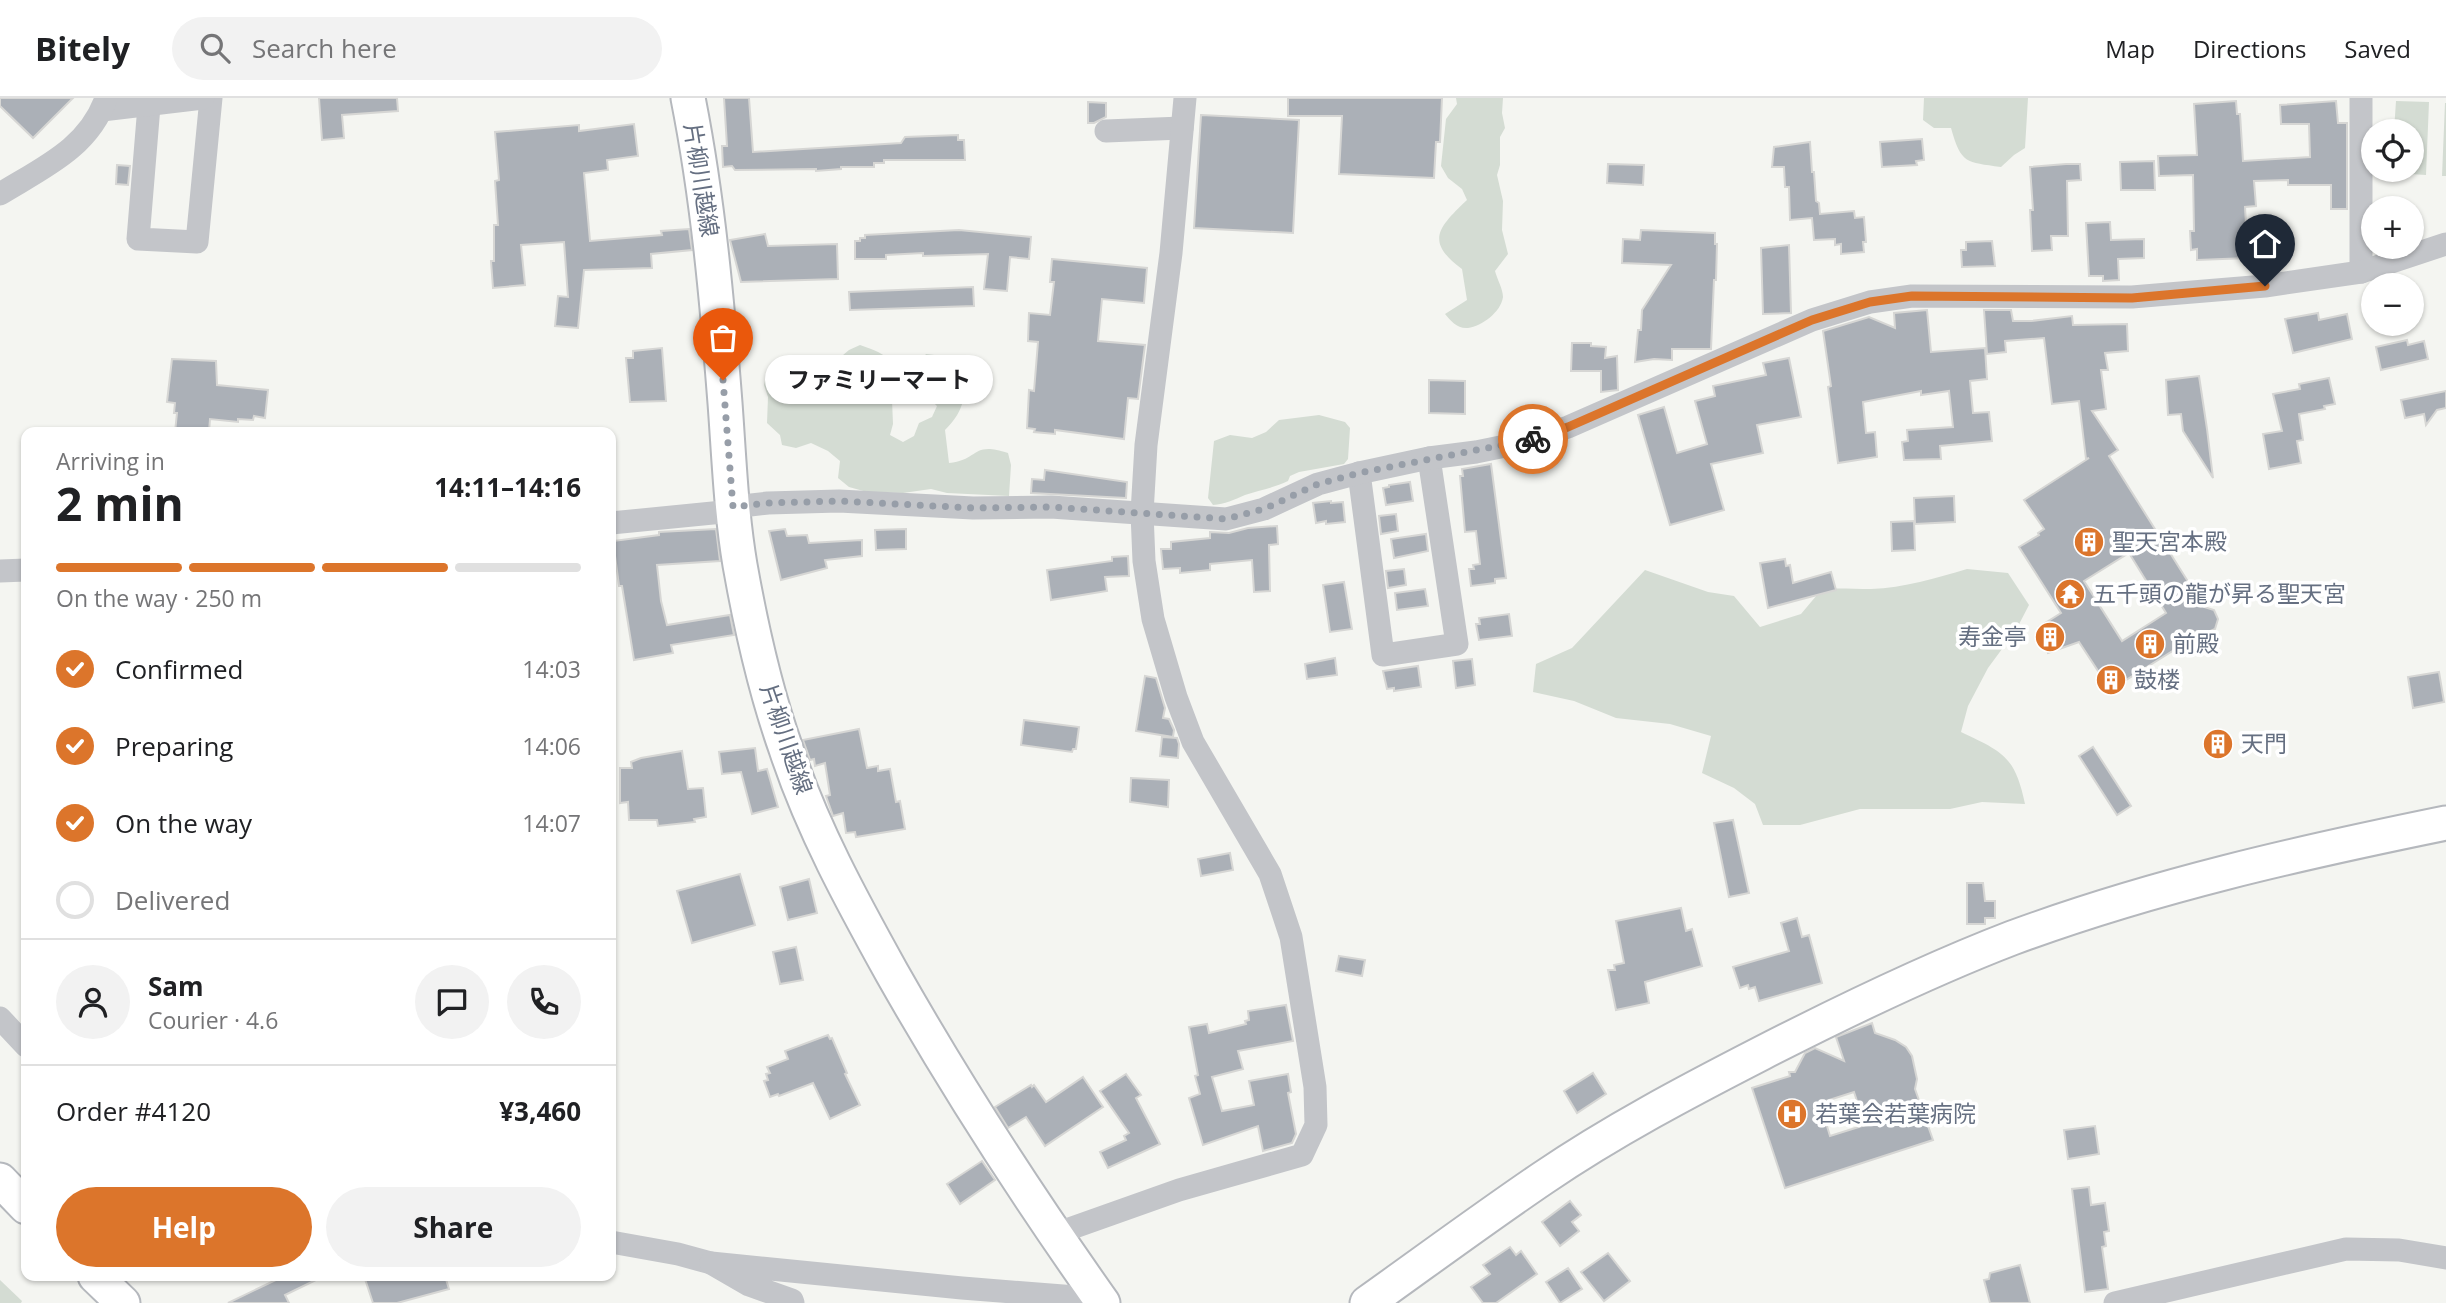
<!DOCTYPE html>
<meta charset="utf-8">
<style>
:root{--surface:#fff;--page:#f2f2f2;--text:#202124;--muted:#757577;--line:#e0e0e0;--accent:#dc752b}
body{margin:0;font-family:"Open Sans","Noto Sans JP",sans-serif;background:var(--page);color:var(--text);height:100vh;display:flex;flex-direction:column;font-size:26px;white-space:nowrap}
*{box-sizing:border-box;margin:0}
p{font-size:23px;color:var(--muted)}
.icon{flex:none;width:38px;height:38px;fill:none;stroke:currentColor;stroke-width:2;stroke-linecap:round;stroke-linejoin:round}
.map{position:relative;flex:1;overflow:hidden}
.drawer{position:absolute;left:21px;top:329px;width:595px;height:854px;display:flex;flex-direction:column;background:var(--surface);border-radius:14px;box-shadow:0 2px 5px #0004}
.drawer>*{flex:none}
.buttons{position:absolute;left:2361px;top:21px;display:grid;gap:14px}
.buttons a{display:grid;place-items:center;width:63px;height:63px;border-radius:50%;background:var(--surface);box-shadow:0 2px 5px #0004;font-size:35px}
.pin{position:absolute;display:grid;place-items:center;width:60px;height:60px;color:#fff;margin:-72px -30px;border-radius:50% 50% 50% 0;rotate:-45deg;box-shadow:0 0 7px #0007}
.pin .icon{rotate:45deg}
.courier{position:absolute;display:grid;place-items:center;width:70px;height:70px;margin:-35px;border:5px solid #dc752b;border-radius:50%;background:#fff;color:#222;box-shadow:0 2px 9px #0007}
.bubble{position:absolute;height:49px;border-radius:24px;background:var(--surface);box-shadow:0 2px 5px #0004;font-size:23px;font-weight:700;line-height:49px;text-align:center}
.headline em{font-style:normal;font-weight:700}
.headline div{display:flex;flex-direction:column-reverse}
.headline{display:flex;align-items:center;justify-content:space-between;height:119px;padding:0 35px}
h1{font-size:46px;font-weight:700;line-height:52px}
.bar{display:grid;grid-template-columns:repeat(4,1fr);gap:10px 7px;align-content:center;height:84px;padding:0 35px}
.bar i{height:9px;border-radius:5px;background:var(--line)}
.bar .active{background:var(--accent)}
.bar p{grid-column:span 4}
.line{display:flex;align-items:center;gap:18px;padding:0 35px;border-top:2px solid var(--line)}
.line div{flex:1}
.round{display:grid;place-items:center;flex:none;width:74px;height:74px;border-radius:37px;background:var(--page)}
ol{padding:0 35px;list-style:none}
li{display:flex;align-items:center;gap:21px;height:77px}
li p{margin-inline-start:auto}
li .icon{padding:7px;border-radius:50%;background:var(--accent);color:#fff;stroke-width:4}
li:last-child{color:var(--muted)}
li i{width:38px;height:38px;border:4px solid var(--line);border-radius:50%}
.action{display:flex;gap:14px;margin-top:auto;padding:14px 35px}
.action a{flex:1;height:80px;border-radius:42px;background:var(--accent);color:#fff;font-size:28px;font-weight:700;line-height:80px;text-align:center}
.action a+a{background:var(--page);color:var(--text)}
header{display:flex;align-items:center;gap:42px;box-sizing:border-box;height:98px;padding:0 35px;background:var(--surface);border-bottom:2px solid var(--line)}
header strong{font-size:33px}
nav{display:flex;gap:38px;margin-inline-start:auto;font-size:24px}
.search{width:490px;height:63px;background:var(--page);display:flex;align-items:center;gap:18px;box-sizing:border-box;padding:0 24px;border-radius:38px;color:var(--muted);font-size:26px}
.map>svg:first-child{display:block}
.green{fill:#d4dcd3}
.building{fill:#abb0b7;stroke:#d6d6d4;stroke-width:2;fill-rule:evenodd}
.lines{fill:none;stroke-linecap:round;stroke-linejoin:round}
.secondary-casing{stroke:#b5b8bd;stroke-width:37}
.street{stroke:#c3c5c9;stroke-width:23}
.secondary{stroke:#fff;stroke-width:33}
.done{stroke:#979ea8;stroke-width:7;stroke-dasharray:0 12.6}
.route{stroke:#dc752b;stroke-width:9}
.labels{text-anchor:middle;stroke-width:7;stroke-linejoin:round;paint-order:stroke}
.street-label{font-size:23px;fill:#656f81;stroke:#fff}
.poi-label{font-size:23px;fill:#656f81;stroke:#fff;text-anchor:start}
</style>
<header>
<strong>Bitely</strong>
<div class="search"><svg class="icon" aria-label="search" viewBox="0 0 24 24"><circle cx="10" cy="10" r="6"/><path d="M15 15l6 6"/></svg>Search here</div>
<nav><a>Map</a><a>Directions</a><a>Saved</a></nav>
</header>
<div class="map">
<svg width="2446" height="1205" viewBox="0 0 2446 1205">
<rect width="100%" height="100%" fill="#f4f5f1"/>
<g class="green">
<path d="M1456,0H1503L1502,15L1505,30L1500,39V67L1497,77L1503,103L1502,132L1508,156L1495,173C1497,181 1503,191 1503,199C1501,214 1482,228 1468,230C1457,231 1451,223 1445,216L1467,202L1462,171C1424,143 1439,129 1467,102L1462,91L1448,80L1441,68L1446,21L1457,6Z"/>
<path d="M1924,0H2028L2025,50L2014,57L2001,69C1966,64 1961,66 1951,30H1934L1923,22Z"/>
<path d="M2396,3L2429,4L2426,77L2393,75V72H2412V33H2394Z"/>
<path d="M2445,5H2446V78H2442Z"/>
<path d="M860,247C891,258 895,261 899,294L892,302L893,326L890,337L903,344L914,338L919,325L932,319L937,308C919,291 906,279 926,256L951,259L969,269C963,298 967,310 945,332L949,365C980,362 971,343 1008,355L1011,367L1009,398L947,395L931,391L903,395L867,394L849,389L838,380L840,363L828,353L811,345L796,350L782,347L780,337L767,325L768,299L764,287L768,272L777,261L793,263L808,274L830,268L849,252Z"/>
<path d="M1319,317L1345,324L1350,330L1348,361L1344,366L1299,374L1290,378L1288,383C1274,390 1259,392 1245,397C1234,402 1225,406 1213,407L1208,400L1214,343L1230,337L1252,340L1266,334L1279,322Z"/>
<path d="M1967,471L2008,475L2029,507L2016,532L1988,570L1968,608L1961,634C2003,654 2015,658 2025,706L1982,704L1950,711H1860L1800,727H1763L1755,706L1734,690L1702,675L1711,638L1670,626L1616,620L1574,603L1533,594L1536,566L1572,550L1645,472L1708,494L1734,498L1760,529L1801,516L1822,491C1838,490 1854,491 1871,491C1904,490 1936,480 1967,471Z"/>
<path d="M0,1182L22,1203L21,1205H0Z"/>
</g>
<g class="building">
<path d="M0,0H73L33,40L0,8Z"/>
<path d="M319,0H397L398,13L342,17L344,40L322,42Z"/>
<path d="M724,0H749L753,54L901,45L905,39L958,37V42H964L965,62H884V65H874V69H841V71L816,73V71L735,72L732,68L723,69L722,48H727Z"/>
<path d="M1288,0H1442L1440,44H1436L1434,80L1339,76L1342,18H1288Z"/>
<path d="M2236,3L2237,16H2240L2243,63L2310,59L2309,26H2281L2280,7L2336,3L2338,25H2347V111H2331V87H2288V82L2254,83L2256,108L2245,109L2248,160L2197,162V151L2191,152L2190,133H2194L2193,77L2159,78L2158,58L2197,57L2194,6Z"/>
<path d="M1088,4L1106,5V19L1094,25H1088Z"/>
<path d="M1201,17L1299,22L1293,135L1194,130Z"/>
<path d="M634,26L638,58L607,62L608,72L584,75L590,143L662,137L661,133L689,131L692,152L651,156L652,170L584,172L578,230L555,228L558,198L568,199L564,144L521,147L525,187L493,190L491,163H494V127H498L495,83L499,82L495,34L579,27V33Z"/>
<path d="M1922,41L1924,62L1916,63L1917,67L1882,69L1880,44Z"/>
<path d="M1810,44L1812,74H1814L1816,103L1819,105L1820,116L1854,113L1855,120L1864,119L1866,144H1863L1864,154L1841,156V146L1835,147V141L1814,142L1812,120L1790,122L1789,89H1785L1784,69H1772L1774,49Z"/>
<path d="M2154,63L2155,92H2121L2120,64Z"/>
<path d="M1608,66L1644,67L1643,87L1607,85Z"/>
<path d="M2066,66H2080L2081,82L2067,83L2068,138H2051L2052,152L2032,153L2030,112H2033L2030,69Z"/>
<path d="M117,67L130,68L128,87L116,86Z"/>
<path d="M2110,124L2111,142L2144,141V160L2118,161L2119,182L2103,183V178H2089L2086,125Z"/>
<path d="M959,132L1031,139L1029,161L1010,159L1007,193L984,191L988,156L923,158V155L886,157V161H855V143H860V140H865V137Z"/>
<path d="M1641,132L1715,135V146H1717L1716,182H1714L1711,251H1672V262L1654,261L1635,264L1638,232H1641L1642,212L1671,167L1622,165L1623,141L1640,142Z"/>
<path d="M765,136L768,148L837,146L838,181L741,184L730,142Z"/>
<path d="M1992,143L1995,168L1962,169L1961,152H1966V144Z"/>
<path d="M1789,147L1791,215L1763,216L1761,150Z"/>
<path d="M1052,161L1147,170L1144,205L1102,201L1098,243L1145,247L1138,301L1128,300L1124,341L1055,332V336L1034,334L1035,331L1027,330L1029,292L1034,293L1038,244L1028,243L1029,215L1050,217L1054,184H1050Z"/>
<path d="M973,189L974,208L850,212L849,194Z"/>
<path d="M1927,212L1931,254L1985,250L1987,281L1970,283L1973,315L1989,314L1992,343L1940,348L1941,361L1904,362L1902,344L1908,343L1907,332L1953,329L1949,293L1921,297V293L1863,304L1866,335L1875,334L1877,359L1838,365L1828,289L1831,288L1823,233L1869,219L1895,230L1894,215Z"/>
<path d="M1984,212H2011L2013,223H2031L2072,218L2073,227L2127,226L2128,253L2105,255L2108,272H2101L2106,311L2092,313L2118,352L2109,358L2204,509L2214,512L2218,521L2215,531L2206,535L2203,534L2123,584L2121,589L2113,594L2103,592L2098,584L2100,576L2079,544L2048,555L2039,529L2061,515L2019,449L2039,437L2038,435L2044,431L2024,402L2089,360L2086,361L2079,303L2052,306L2044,240L2005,243L2006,254L1987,256ZM2129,455L2166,515L2122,543L2084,483Z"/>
<path d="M2318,215L2319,222L2347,216L2352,241L2293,255L2285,221Z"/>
<path d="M2407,242L2408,247L2424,243L2428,261L2381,272L2376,249Z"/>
<path d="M1572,245H1591V248L1606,249L1605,260L1617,258L1618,292L1601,294V273H1571Z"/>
<path d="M662,250L666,303L630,304L626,260H633V253Z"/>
<path d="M1789,260L1801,319L1757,327L1763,355L1711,366L1724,412L1670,427L1638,317L1664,309L1677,355L1707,346L1695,303L1715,298L1713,288L1766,277L1763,265Z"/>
<path d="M172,261L216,263L217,287L268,292L265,320L254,318L253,322L238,321V324L210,321L209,334H175L177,315H174L175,305L167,304Z"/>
<path d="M2199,278L2207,331L2213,380L2183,333L2181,316L2168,317L2166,282Z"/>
<path d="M2329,280L2335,306L2324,308L2325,311L2299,316L2303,342L2297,343L2301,365L2269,371L2263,336L2282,333L2273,296L2300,291L2299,286Z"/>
<path d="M1429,282L1465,283V316L1429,315Z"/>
<path d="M2446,293V310L2437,312L2426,327L2424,316L2405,320L2401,302Z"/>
<path d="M1491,366L1506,480L1495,481V485L1471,488L1469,471H1474L1473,467L1480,466L1476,433L1465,434L1460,378H1463L1462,371Z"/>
<path d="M1045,372L1127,384L1126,400L1031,395L1032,381L1044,382Z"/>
<path d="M1410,384L1413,403L1386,407L1383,390L1389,389V387Z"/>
<path d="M1954,398L1955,424L1915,426L1914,400Z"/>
<path d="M1331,403V405L1343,404L1345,424L1326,426V423L1316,425L1313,405Z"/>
<path d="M1396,416L1398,433L1381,436L1379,418Z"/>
<path d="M1914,423L1915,452L1892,453L1891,424Z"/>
<path d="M1277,428L1278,446L1269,447L1270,493L1254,494L1252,462L1210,466V472L1180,475V470L1163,471L1161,451H1171V444L1210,440V434L1229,435L1248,430Z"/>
<path d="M716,431L720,463L657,467L661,503L667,527L730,517L734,537L671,547L673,555L634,562L622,488H619L613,443L659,437V434Z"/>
<path d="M785,431L787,438L807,437L809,445L862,442V458L825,462L827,470L781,482L769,433Z"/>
<path d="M906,431V451L876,452L875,432Z"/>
<path d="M1426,436L1428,453L1394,460L1391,441Z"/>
<path d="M1128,458L1129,478L1105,479L1107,493L1051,502L1047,472L1112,463V459Z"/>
<path d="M1785,461L1786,468L1790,467L1793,485L1831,474L1836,492L1768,510L1760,465Z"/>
<path d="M1404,471L1406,487L1388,490L1386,473Z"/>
<path d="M1344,484L1352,531L1330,534L1323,487Z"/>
<path d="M1425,491L1428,508L1397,512L1395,495Z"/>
<path d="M1509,516L1512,538L1479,542L1476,526H1480L1479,520Z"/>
<path d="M1335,560L1337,577L1307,581L1305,566Z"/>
<path d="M1472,561L1475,587L1456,590L1453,563Z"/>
<path d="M1418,568L1421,589L1394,593V590L1387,591L1383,573Z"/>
<path d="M2439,574L2444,604L2413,610L2408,579Z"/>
<path d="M1145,578L1156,580L1165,610L1163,620L1169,621L1174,632L1173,639L1136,633Z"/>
<path d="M1024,622L1079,629L1076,651H1073L1072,654L1021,647Z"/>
<path d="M859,631L867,670L878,668V673L890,671L896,704L900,703L905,731L856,739L855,734L846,735L843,715L833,718L826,698L830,697L825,665L815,668L814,661L810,662L803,642Z"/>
<path d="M1162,639L1177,640L1179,646L1178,660L1160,658Z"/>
<path d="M2093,649L2131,708L2117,717L2079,658Z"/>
<path d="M755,650L758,673L767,671L778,709L752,716L741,674L722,676L719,654Z"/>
<path d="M682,653L688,691L703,690L706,719L694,721L695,724L658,728L657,722H629L628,704L620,705V670H632L631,664L641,660Z"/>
<path d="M1131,680L1169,682L1168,709L1130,704Z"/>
<path d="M1733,722L1749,795L1729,799L1714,725Z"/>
<path d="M1230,755L1233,772L1201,778L1198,761Z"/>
<path d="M740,776L755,827L692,845L677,793Z"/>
<path d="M809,781L817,815L788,822L780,789Z"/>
<path d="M1967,785H1983L1985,803H1995V820H1985V826H1967Z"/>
<path d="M1681,810L1686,833L1692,831L1702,868L1645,884L1649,905L1616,912L1608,872H1615L1614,867L1624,865L1616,823Z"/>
<path d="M1797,820L1802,839L1809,837L1822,885L1759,903L1755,889L1749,891L1748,887L1740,890L1733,869L1789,853L1781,825Z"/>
<path d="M796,849L803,882L780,886L773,854Z"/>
<path d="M1339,858L1365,862L1362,878L1336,873Z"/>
<path d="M1286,907L1293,943L1238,953L1243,971L1212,979L1222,1013L1254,1007L1249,983L1288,976L1291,994L1288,995L1296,1036L1292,1045L1263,1053L1258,1028L1203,1047L1189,1000L1200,996L1195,978L1198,977L1189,929L1207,926L1209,935L1246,926L1245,923L1249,922L1248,913Z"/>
<path d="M1872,925L1875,935L1895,942L1906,949L1912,958L1917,981L1915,991L1933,1042L1785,1090L1752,990L1790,978L1789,974H1795L1805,955L1815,950L1844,963L1836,939ZM1854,994L1865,1027L1830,1038L1820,1005Z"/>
<path d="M828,937L830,941L832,940L847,975L845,976L860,1007L830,1021L813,985L779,998L778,996L770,999L764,983L768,982L766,976L770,975L767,969L788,961L785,953Z"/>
<path d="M1593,975L1606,996L1577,1015L1564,993Z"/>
<path d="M1126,976L1141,997L1136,1000L1160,1046L1108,1070L1100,1054L1126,1042L1124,1038L1129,1035L1100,993Z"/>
<path d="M1083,979L1103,1009L1045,1048L1026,1019L1008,1030L995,1009L1031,987L1032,989L1034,987L1046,1004Z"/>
<path d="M2095,1028L2099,1056L2068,1061L2064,1032Z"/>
<path d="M982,1063L995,1082L960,1106L947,1086Z"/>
<path d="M2089,1089L2091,1107L2105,1105L2109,1133L2104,1134L2106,1148L2102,1149L2108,1191L2085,1194L2072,1091Z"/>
<path d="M1570,1103L1581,1117L1572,1124L1579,1133L1560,1148L1542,1124Z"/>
<path d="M1510,1149L1516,1157L1521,1153L1537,1176L1496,1205H1483L1471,1189L1490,1176L1483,1167Z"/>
<path d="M1608,1155L1630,1183L1604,1203L1581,1174Z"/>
<path d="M2020,1167L2030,1205H1990L1984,1182L1989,1181L1990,1175Z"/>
<path d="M1568,1170L1582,1191L1560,1205L1546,1184Z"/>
<path d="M284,1178H324L285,1197L289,1205H228Z"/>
<path d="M364,1178H445L449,1191L397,1205H373Z"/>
</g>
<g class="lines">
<g class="secondary-casing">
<g id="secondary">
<path d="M688,0C708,101 717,202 725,305C729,359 731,414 740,467C751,529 765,592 786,651C812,730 852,803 892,875C956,988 1028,1099 1103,1205"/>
<path d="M0,1082L26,1109"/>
<path d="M95,1178L123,1205"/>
<path d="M1367,1205C1426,1163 1484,1120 1543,1080C1612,1033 1688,993 1762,955C1844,913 1926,873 2012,840C2153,788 2299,755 2446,725"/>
</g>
</g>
<g class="street">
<path d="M149,8L138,141L197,144L211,0"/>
<path d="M102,12L203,0"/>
<path d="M1106,33L1182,30"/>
<path d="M0,96C42,70 89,50 106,0"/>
<path d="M2361,174V0"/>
<path d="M1359,375L1383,557L1457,546L1429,360"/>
<path d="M733,409L768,405L839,403L973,410L1051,409L1226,421L1264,411L1318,386L1359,375L1429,360L1476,354L1525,344L1568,329L1812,222L1870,204L1912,198L2132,199L2265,188L2361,174L2446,146"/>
<path d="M611,425L733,413"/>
<path d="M0,473L26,472"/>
<path d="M0,920L26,948"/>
<path d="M1055,1136L1179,1092L1302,1057L1316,1027L1315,989L1291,839L1270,776L1193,644L1176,599L1153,521L1144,463L1142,415L1146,347L1171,155L1185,0"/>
<path d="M611,1144L678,1156L711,1165"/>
<path d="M793,1205L792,1202L749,1187L711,1165L962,1190L1101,1201"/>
<path d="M2115,1205L2346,1151L2399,1152L2446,1160"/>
</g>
<use href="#secondary" class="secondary"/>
</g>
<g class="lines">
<path class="done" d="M723,282L733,409L768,405L839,403L973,410L1051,409L1226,421L1264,411L1318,386L1359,375L1533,341"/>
<path class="route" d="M1533,341L1568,329L1812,222L1870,204L1912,198L2132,200L2265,188"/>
</g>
<defs>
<g id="building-disc" transform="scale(1.575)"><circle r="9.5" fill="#dc752b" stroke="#fff"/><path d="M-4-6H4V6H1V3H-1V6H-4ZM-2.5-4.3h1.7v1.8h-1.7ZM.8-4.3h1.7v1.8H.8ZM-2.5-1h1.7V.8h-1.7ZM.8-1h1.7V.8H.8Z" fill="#fff"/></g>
<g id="temple-disc" transform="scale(1.575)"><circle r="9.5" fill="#dc752b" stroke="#fff"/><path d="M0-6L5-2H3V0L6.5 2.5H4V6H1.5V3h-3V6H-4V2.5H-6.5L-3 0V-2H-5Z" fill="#fff"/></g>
<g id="hospital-disc" transform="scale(1.575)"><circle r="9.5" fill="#dc752b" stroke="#fff"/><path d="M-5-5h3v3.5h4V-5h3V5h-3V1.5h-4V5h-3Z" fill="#fff"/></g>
</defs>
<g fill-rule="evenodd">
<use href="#building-disc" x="2089" y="444"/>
<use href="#temple-disc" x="2070" y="496"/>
<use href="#building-disc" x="2050" y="539"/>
<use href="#building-disc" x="2150" y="546"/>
<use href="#building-disc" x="2111" y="582"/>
<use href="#building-disc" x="2218" y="646"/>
<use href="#hospital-disc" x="1792" y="1016"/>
</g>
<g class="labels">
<g class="street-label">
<text transform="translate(701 82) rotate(81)" y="8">片柳川越線</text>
<text transform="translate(786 641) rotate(71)" y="8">片柳川越線</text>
</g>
<g class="poi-label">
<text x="2112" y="452">聖天宮本殿</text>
<text x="2093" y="504">五千頭の龍が昇る聖天宮</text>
<text x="2027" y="547" text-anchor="end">寿金亭</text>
<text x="2173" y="554">前殿</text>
<text x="2134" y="590">鼓楼</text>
<text x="2241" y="654">天門</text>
<text x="1815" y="1024">若葉会若葉病院</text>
</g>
</g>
</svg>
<div class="buttons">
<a><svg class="icon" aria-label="locate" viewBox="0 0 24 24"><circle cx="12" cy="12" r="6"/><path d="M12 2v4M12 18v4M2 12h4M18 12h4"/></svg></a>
<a>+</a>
<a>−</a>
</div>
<div class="pin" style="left:723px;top:282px;background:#ea580c"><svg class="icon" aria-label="bag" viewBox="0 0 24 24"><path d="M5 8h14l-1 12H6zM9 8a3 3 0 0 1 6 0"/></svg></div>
<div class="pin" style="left:2265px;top:188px;background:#1f2937"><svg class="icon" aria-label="home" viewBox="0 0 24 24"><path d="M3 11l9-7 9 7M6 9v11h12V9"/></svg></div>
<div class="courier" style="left:1533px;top:341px"><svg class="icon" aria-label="bike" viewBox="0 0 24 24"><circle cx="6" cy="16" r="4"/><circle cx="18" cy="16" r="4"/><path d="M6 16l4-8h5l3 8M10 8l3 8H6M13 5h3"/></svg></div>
<div class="bubble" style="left:765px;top:257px;width:228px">ファミリーマート</div>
<section class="drawer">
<div class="headline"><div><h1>2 min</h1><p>Arriving in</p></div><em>14:11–14:16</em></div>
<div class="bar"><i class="active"></i><i class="active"></i><i class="active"></i><i></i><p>On the way · 250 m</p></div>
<ol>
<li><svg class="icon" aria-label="check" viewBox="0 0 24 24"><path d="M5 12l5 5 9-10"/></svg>Confirmed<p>14:03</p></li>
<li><svg class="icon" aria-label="check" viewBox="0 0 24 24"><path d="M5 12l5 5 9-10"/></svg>Preparing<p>14:06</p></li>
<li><svg class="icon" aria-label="check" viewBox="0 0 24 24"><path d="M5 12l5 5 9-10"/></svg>On the way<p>14:07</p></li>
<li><i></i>Delivered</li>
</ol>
<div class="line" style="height:126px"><a class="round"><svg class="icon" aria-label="person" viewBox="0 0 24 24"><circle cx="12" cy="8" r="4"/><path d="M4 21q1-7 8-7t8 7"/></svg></a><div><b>Sam</b><p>Courier · 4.6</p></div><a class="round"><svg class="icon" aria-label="chat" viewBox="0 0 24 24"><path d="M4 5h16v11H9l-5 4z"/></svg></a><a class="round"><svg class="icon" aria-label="phone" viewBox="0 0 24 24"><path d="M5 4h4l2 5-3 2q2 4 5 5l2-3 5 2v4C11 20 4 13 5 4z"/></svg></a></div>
<div class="line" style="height:91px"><div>Order #4120</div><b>¥3,460</b></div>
<div class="action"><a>Help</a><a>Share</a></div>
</section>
</div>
